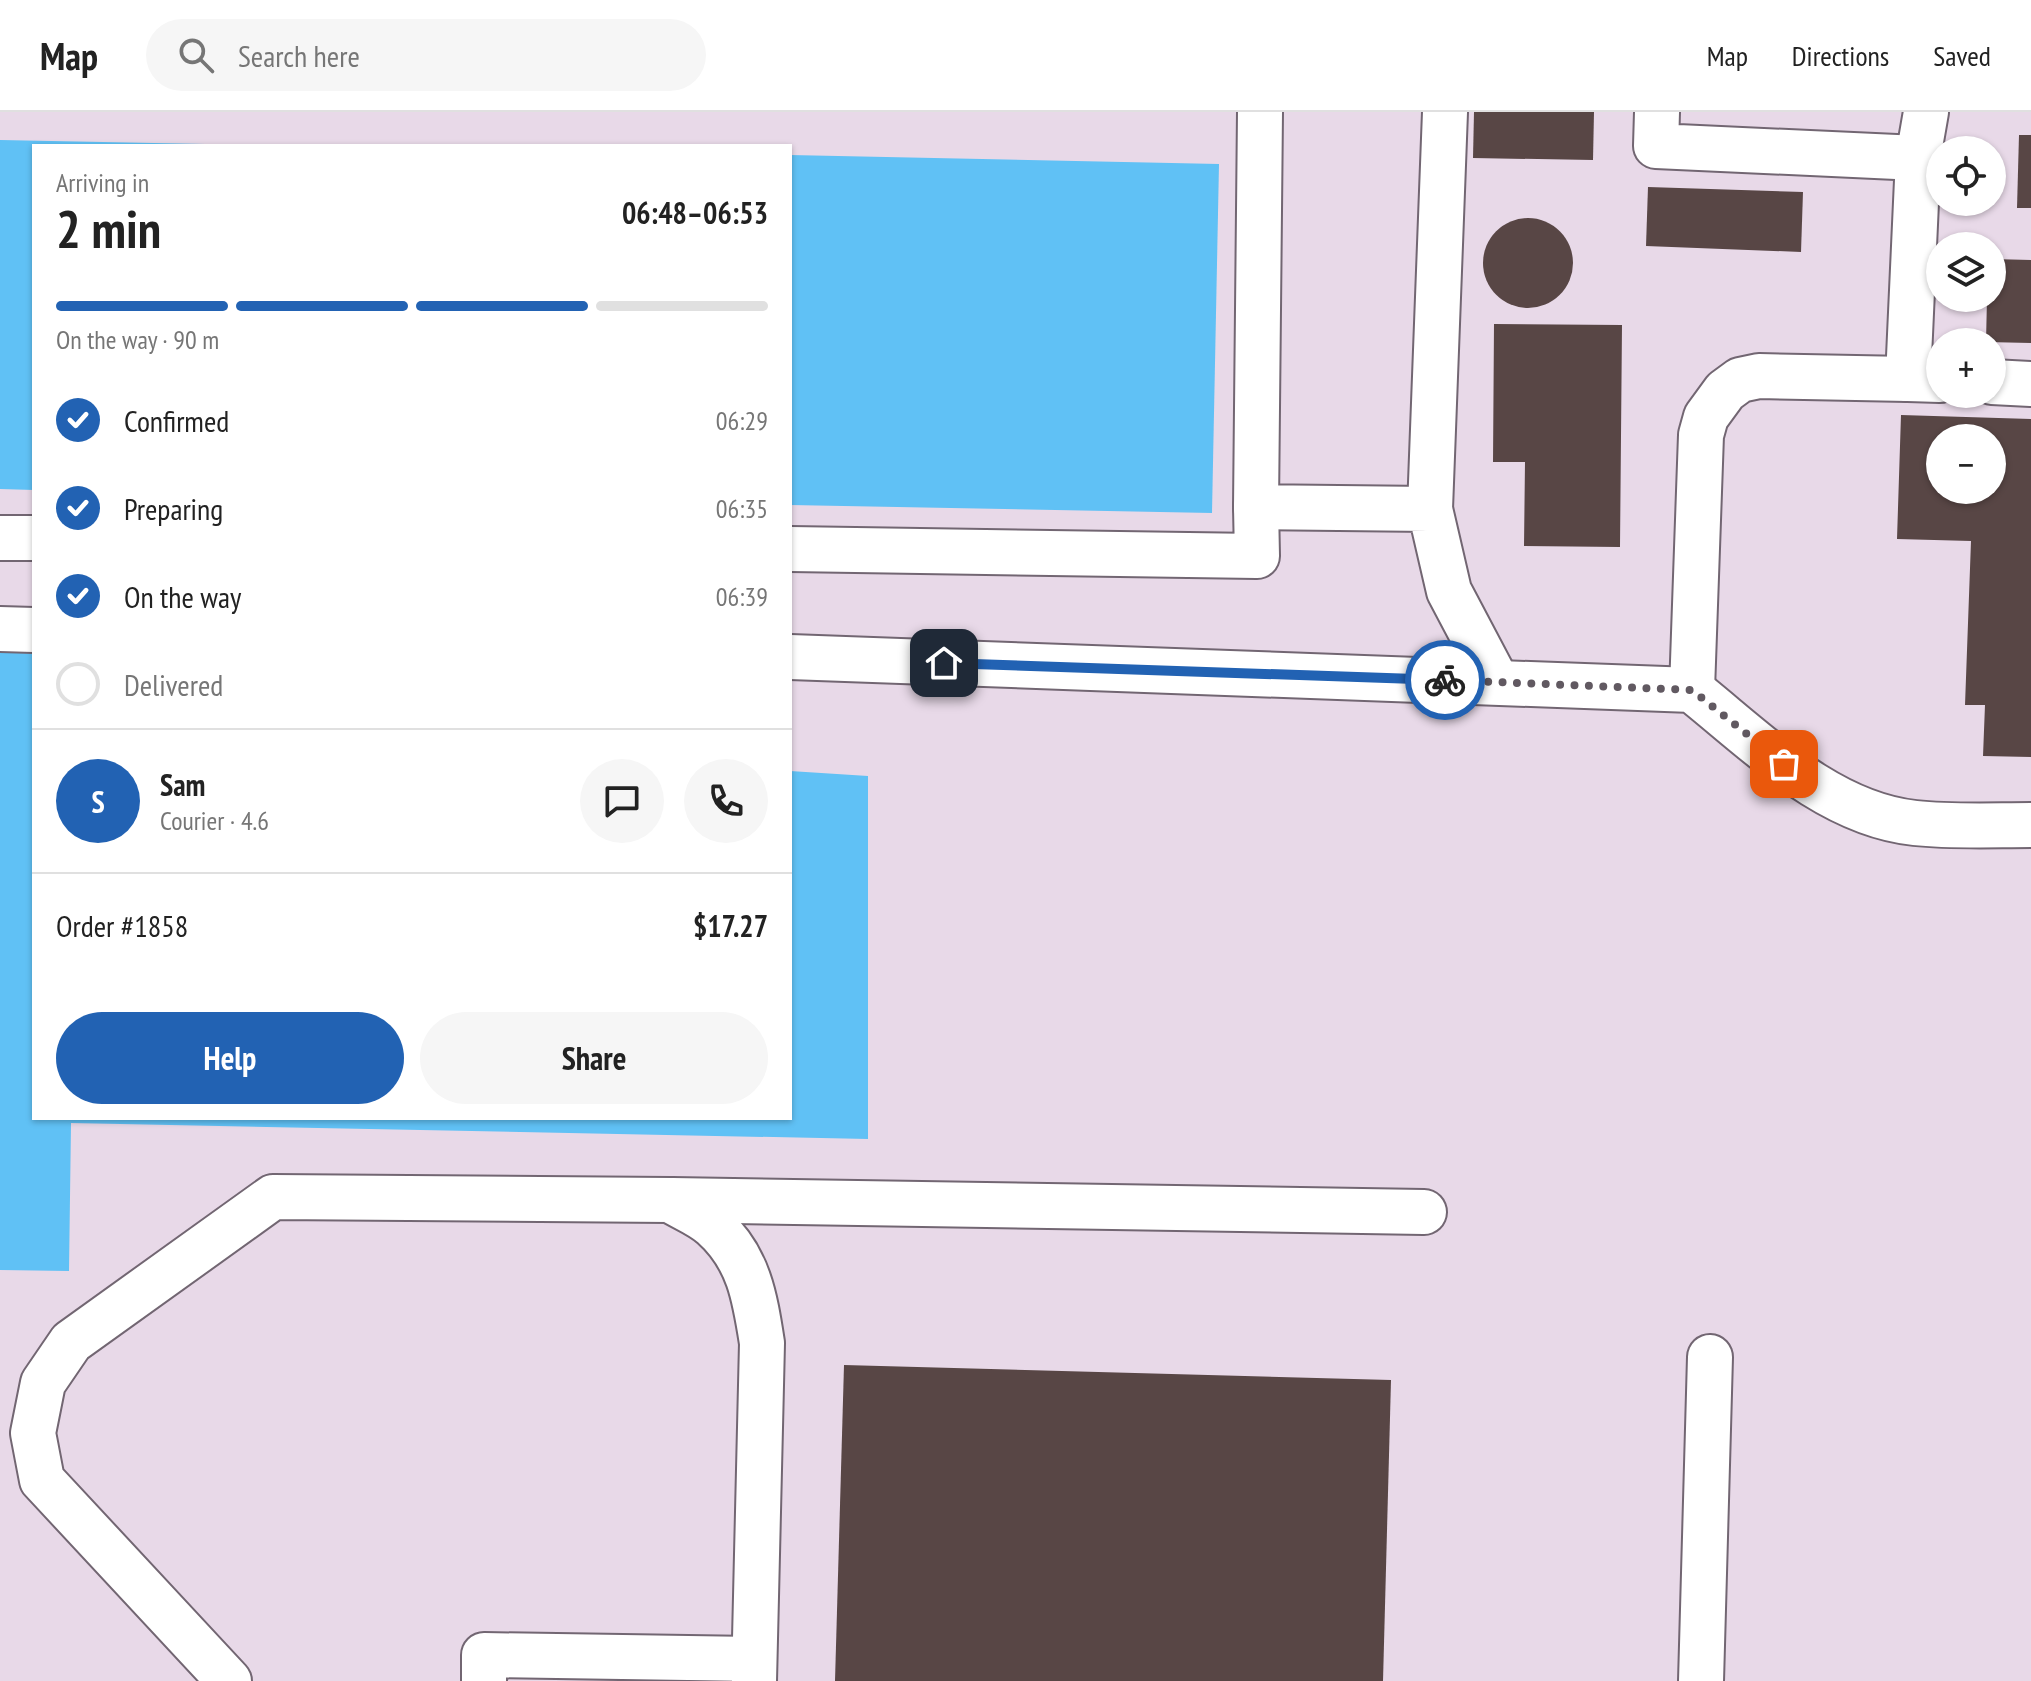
<!DOCTYPE html>
<meta charset="utf-8">
<style>
:root{--surface:#fff;--page:#f6f6f6;--text:#222;--muted:#767676;--line:#e0e0e0;--accent:#2262b3}
body{margin:0;font-family:"PT Sans Narrow",sans-serif;background:var(--page);color:var(--text);height:100vh;display:flex;flex-direction:column;font-size:30px;white-space:nowrap}
*{box-sizing:border-box;margin:0}
p{font-size:26px;color:var(--muted)}
.icon{flex:none;width:44px;height:44px;fill:none;stroke:currentColor;stroke-width:2;stroke-linecap:round;stroke-linejoin:round}
.map{position:relative;flex:1;overflow:hidden}
.details{position:absolute;left:32px;top:32px;width:760px;height:976px;display:flex;flex-direction:column;background:var(--surface);border-radius:0px;box-shadow:0 2px 6px #0004}
.details>*{flex:none}
.fabs{position:absolute;left:1926px;top:24px;display:grid;gap:16px}
.fabs a{display:grid;place-items:center;width:80px;height:80px;border-radius:50%;background:var(--surface);box-shadow:0 2px 6px #0004;font-size:40px}
.pin{position:absolute;display:grid;place-items:center;width:68px;height:68px;color:#fff;margin:-34px;border-radius:16px;box-shadow:0 4px 12px #0006}
.courier{position:absolute;display:grid;place-items:center;width:80px;height:80px;margin:-40px;border:6px solid #2262b3;border-radius:50%;background:#fff;color:#222;box-shadow:0 2px 10px #0007}
.headline em{font-style:normal;font-weight:700}
.headline div{display:flex;flex-direction:column-reverse}
.headline{display:flex;align-items:center;justify-content:space-between;height:136px;padding:0 24px}
h1{font-size:52px;font-weight:700;line-height:60px}
.bar{display:grid;grid-template-columns:repeat(4,1fr);gap:12px 8px;align-content:center;height:96px;padding:0 24px}
.bar i{height:10px;border-radius:6px;background:var(--line)}
.bar .active{background:var(--accent)}
.bar p{grid-column:span 4}
.line{display:flex;align-items:center;gap:20px;padding:0 24px;border-top:2px solid var(--line)}
.line div{flex:1}
.round{display:grid;place-items:center;flex:none;width:84px;height:84px;border-radius:42px;background:var(--page)}
ol{padding:0 24px;list-style:none}
li{display:flex;align-items:center;gap:24px;height:88px}
li p{margin-inline-start:auto}
li .icon{padding:8px;border-radius:50%;background:var(--accent);color:#fff;stroke-width:4}
li:last-child{color:var(--muted)}
li i{width:44px;height:44px;border:4px solid var(--line);border-radius:50%}
.cta{display:flex;gap:16px;margin-top:auto;padding:16px 24px}
.cta a{flex:1;height:92px;border-radius:48px;background:var(--accent);color:#fff;font-size:32px;font-weight:700;line-height:92px;text-align:center}
.cta a+a{background:var(--page);color:var(--text)}
header{display:flex;align-items:center;gap:48px;box-sizing:border-box;height:112px;padding:0 40px;background:var(--surface);border-bottom:2px solid var(--line)}
header strong{font-size:38px}
nav{display:flex;gap:44px;margin-inline-start:auto;font-size:28px}
.search{width:560px;height:72px;background:var(--page);display:flex;align-items:center;gap:20px;box-sizing:border-box;padding:0 28px;border-radius:44px;color:var(--muted);font-size:30px}
.map>svg:first-child{display:block}
.water{fill:#60c1f5}
.building{fill:#584645;fill-rule:evenodd}
.lines{fill:none;stroke-linecap:round;stroke-linejoin:round}
.minor-casing{stroke:#726672;stroke-width:48}
.minor{stroke:#fff;stroke-width:44}
.done{stroke:#615961;stroke-width:8;stroke-dasharray:0 14.4}
.route{stroke:#2262b3;stroke-width:10}
</style>
<header>
<strong>Map</strong>
<div class="search"><svg class="icon" aria-label="search" viewBox="0 0 24 24"><circle cx="10" cy="10" r="6"/><path d="M15 15l6 6"/></svg>Search here</div>
<nav><a>Map</a><a>Directions</a><a>Saved</a></nav>
</header>
<div class="map">
<svg width="2031" height="1569" viewBox="0 0 2031 1569">
<rect width="100%" height="100%" fill="#e8d9e8"/>
<g class="water">
<path d="M0,28L312,34H34V378L0,377Z"/>
<path d="M790,43L1219,52L1212,401L790,393Z"/>
<path d="M34,535V1006H790V659L868,664V1027L71,1011L69,1159L0,1158V537Z"/>
</g>
<g class="building">
<path d="M1474,0H1594L1593,48L1473,46Z"/>
<path d="M2019,23H2031V96H2017Z"/>
<path d="M1648,75L1803,80L1801,140L1646,134Z"/>
<circle cx="1528" cy="151" r="45"/>
<path d="M1992,147L2031,148V231L1986,230L1987,186H1992Z"/>
<path d="M1494,212L1622,213L1620,435L1524,434L1525,350H1493Z"/>
<path d="M1901,303L2031,307V645L1983,644L1985,593H1965L1971,429L1897,427ZM1940,326H1992V378H1940Z"/>
<path d="M844,1253L1391,1268L1383,1569H835Z"/>
</g>
<g class="lines">
<g class="minor-casing">
<g id="minor">
<path d="M1260,0L1256,395L1430,397L1449,479L1497,570"/>
<path d="M1657,0L1656,34L1918,46"/>
<path d="M1926,0L1918,46L1908,267L1940,268"/>
<path d="M1992,270L2031,272"/>
<path d="M1430,397L1445,0"/>
<path d="M0,426H34"/>
<path d="M790,437L1257,444L1256,395"/>
<path d="M0,517L34,518"/>
<path d="M790,545L1692,578C1757,630 1828,702 1915,711C1953,715 1993,713 2031,713"/>
<path d="M1692,578L1701,323L1706,305L1725,279L1740,268L1759,264L1908,267"/>
<path d="M672,1088L1424,1100"/>
<path d="M229,1569L42,1368L33,1321L43,1271L71,1230L273,1085L670,1088C683,1096 701,1103 713,1114C749,1146 755,1186 762,1231L754,1569"/>
<path d="M484,1569V1543L754,1547"/>
<path d="M1701,1569L1710,1245"/>
</g>
</g>
<use href="#minor" class="minor"/>
</g>
<g class="lines">
<path class="done" d="M1445,568L1692,578L1784,652"/>
<path class="route" d="M944,551L1445,568"/>
</g>
</svg>
<div class="fabs">
<a><svg class="icon" aria-label="locate" viewBox="0 0 24 24"><circle cx="12" cy="12" r="6"/><path d="M12 2v4M12 18v4M2 12h4M18 12h4"/></svg></a>
<a><svg class="icon" aria-label="layers" viewBox="0 0 24 24"><path d="M12 4l9 5-9 5-9-5zM3 14l9 5 9-5"/></svg></a>
<a>+</a>
<a>−</a>
</div>
<div class="pin" style="left:1784px;top:652px;background:#ea580c"><svg class="icon" aria-label="bag" viewBox="0 0 24 24"><path d="M5 8h14l-1 12H6zM9 8a3 3 0 0 1 6 0"/></svg></div>
<div class="pin" style="left:944px;top:551px;background:#1f2937"><svg class="icon" aria-label="home" viewBox="0 0 24 24"><path d="M3 11l9-7 9 7M6 9v11h12V9"/></svg></div>
<div class="courier" style="left:1445px;top:568px"><svg class="icon" aria-label="bike" viewBox="0 0 24 24"><circle cx="6" cy="16" r="4"/><circle cx="18" cy="16" r="4"/><path d="M6 16l4-8h5l3 8M10 8l3 8H6M13 5h3"/></svg></div>
<section class="details">
<div class="headline"><div><h1>2 min</h1><p>Arriving in</p></div><em>06:48–06:53</em></div>
<div class="bar"><i class="active"></i><i class="active"></i><i class="active"></i><i></i><p>On the way · 90 m</p></div>
<ol>
<li><svg class="icon" aria-label="check" viewBox="0 0 24 24"><path d="M5 12l5 5 9-10"/></svg>Confirmed<p>06:29</p></li>
<li><svg class="icon" aria-label="check" viewBox="0 0 24 24"><path d="M5 12l5 5 9-10"/></svg>Preparing<p>06:35</p></li>
<li><svg class="icon" aria-label="check" viewBox="0 0 24 24"><path d="M5 12l5 5 9-10"/></svg>On the way<p>06:39</p></li>
<li><i></i>Delivered</li>
</ol>
<div class="line" style="height:144px"><b class="round" style="background:var(--accent);color:#fff">S</b><div><b>Sam</b><p>Courier · 4.6</p></div><a class="round"><svg class="icon" aria-label="chat" viewBox="0 0 24 24"><path d="M4 5h16v11H9l-5 4z"/></svg></a><a class="round"><svg class="icon" aria-label="phone" viewBox="0 0 24 24"><path d="M5 4h4l2 5-3 2q2 4 5 5l2-3 5 2v4C11 20 4 13 5 4z"/></svg></a></div>
<div class="line" style="height:104px"><div>Order #1858</div><b>$17.27</b></div>
<div class="cta"><a>Help</a><a>Share</a></div>
</section>
</div>
